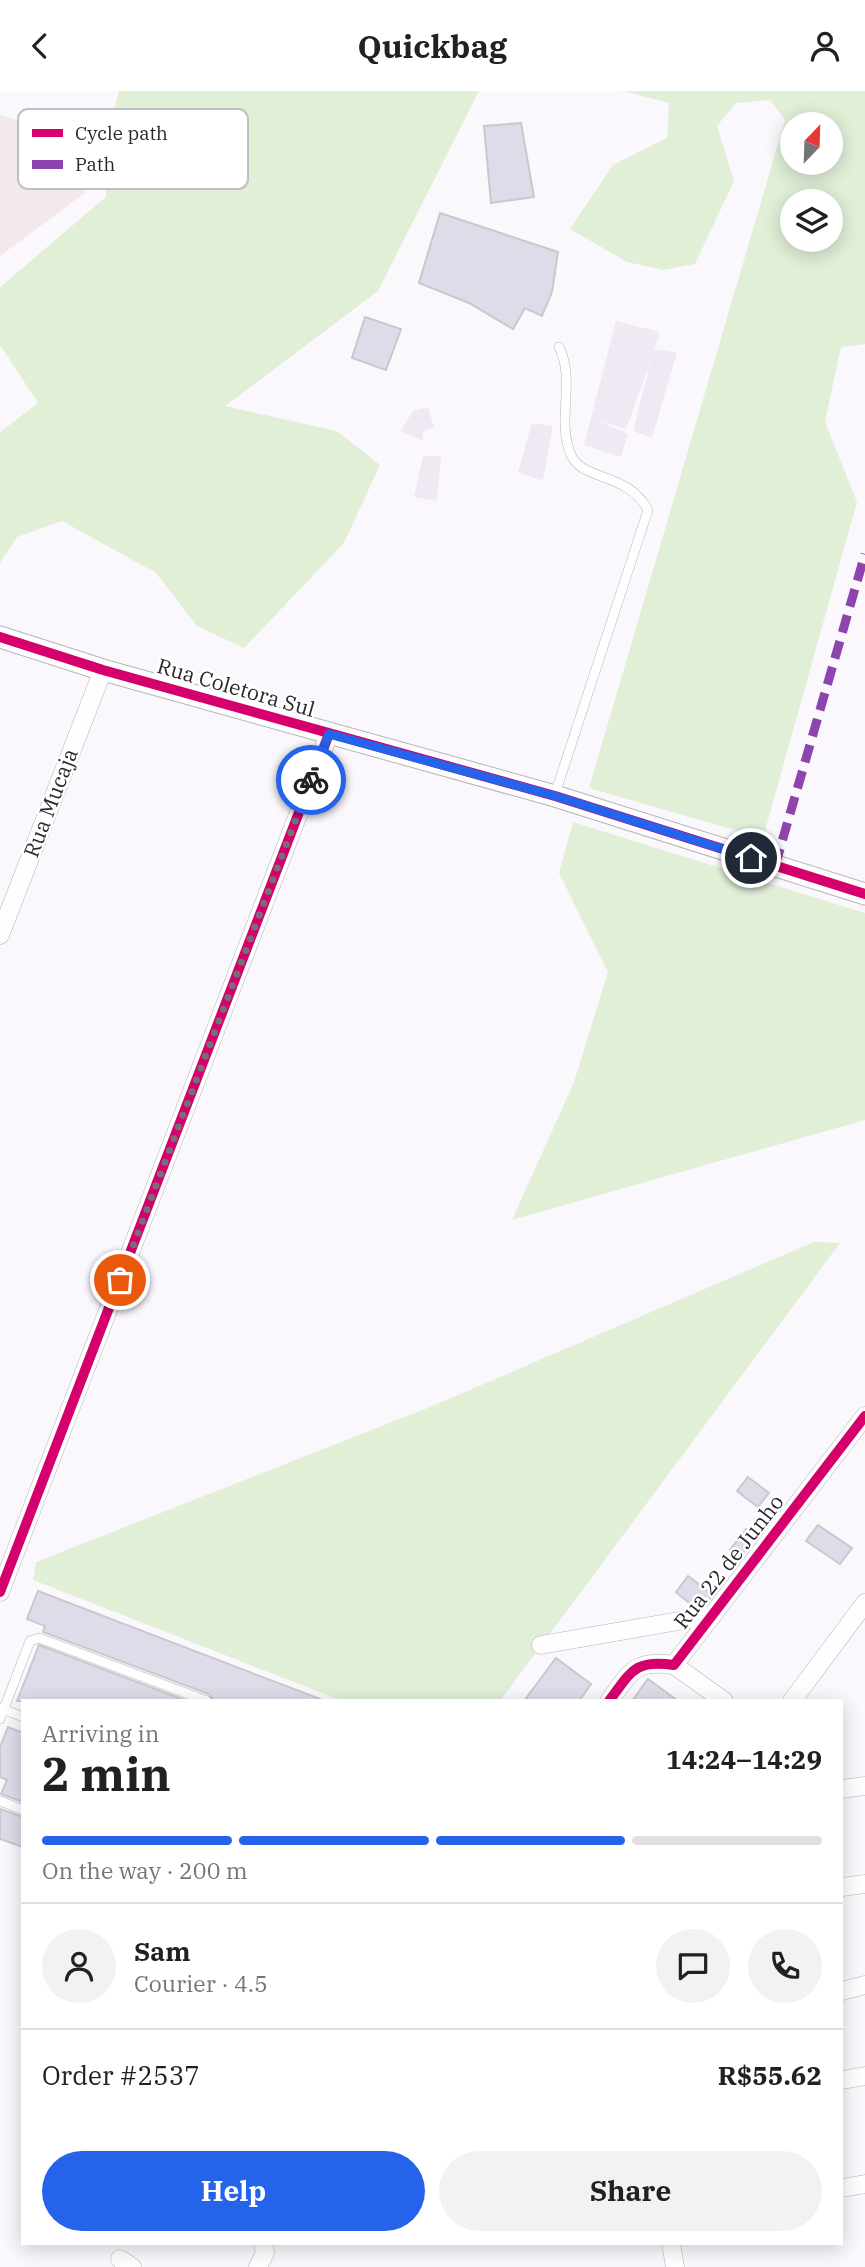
<!DOCTYPE html>
<meta charset="utf-8">
<style>
:root{--surface:#fff;--page:#f2f2f2;--text:#202124;--muted:#757577;--line:#e0e0e0;--accent:#2563eb}
body{margin:0;font-family:"IBM Plex Serif",serif;background:var(--page);color:var(--text);height:100vh;display:flex;flex-direction:column;font-size:26px;white-space:nowrap}
*{box-sizing:border-box;margin:0}
p{font-size:23px;color:var(--muted)}
.icon{flex:none;width:38px;height:38px;fill:none;stroke:currentColor;stroke-width:2;stroke-linecap:round;stroke-linejoin:round}
.map{position:relative;flex:1;overflow:hidden}
.sheet{position:absolute;left:21px;top:1608px;width:822px;height:546px;display:flex;flex-direction:column;background:var(--surface);border-radius:0px;box-shadow:0 4px 18px #0003}
.sheet>*{flex:none}
.needle{width:46px;rotate:23deg}
.tools{position:absolute;left:780px;top:21px;display:grid;gap:14px}
.tools a{display:grid;place-items:center;width:63px;height:63px;border-radius:50%;background:var(--surface);box-shadow:0 4px 18px #0003;font-size:35px}
.pin{position:absolute;display:grid;place-items:center;width:60px;height:60px;color:#fff;margin:-30px;border:4px solid #fff;border-radius:50%;box-shadow:0 2px 7px #0007}
.courier{position:absolute;display:grid;place-items:center;width:70px;height:70px;margin:-35px;border:5px solid #2563eb;border-radius:50%;background:#fff;color:#222;box-shadow:0 2px 9px #0007}
.summary em{font-style:normal;font-weight:800}
.summary div{display:flex;flex-direction:column-reverse}
.summary{display:flex;align-items:center;justify-content:space-between;height:119px;padding:0 21px}
h1{font-size:46px;font-weight:800;line-height:52px}
.bar{display:grid;grid-template-columns:repeat(4,1fr);gap:10px 7px;align-content:center;height:84px;padding:0 21px}
.bar i{height:9px;border-radius:5px;background:var(--line)}
.bar .on{background:var(--accent)}
.bar p{grid-column:span 4}
.line{display:flex;align-items:center;gap:18px;padding:0 21px;border-top:2px solid var(--line)}
.line div{flex:1}
.round{display:grid;place-items:center;flex:none;width:74px;height:74px;border-radius:37px;background:var(--page)}
.cta{display:flex;gap:14px;margin-top:auto;padding:14px 21px}
.cta a{flex:1;height:80px;border-radius:42px;background:var(--accent);color:#fff;font-size:28px;font-weight:800;line-height:80px;text-align:center}
.cta a+a{background:var(--page);color:var(--text)}
header{display:flex;justify-content:space-between;align-items:center;height:91px;padding:0 21px;background:var(--surface);font-size:32px;font-weight:800}
.map>svg:first-child{display:block}
.industrial{fill:#efe9f4}
.education{fill:#f3e9eb}
.green{fill:#e1efd7;fill-rule:evenodd}
.building{fill:#dfdcea;stroke:#cac8cd;stroke-width:2}
.lines{fill:none;stroke-linecap:round;stroke-linejoin:round}
.service-casing{stroke:#b7b4b8;stroke-width:10}
.minor-casing{stroke:#b7b4b8;stroke-width:19}
.tertiary-casing{stroke:#b7b4b8;stroke-width:23}
.service{stroke:#fefeff;stroke-width:9}
.minor{stroke:#fefeff;stroke-width:18}
.tertiary{stroke:#fefeff;stroke-width:21}
.quiet{stroke:#8e44ad;stroke-width:9;stroke-dasharray:18 9;stroke-linecap:butt}
.cycleway-casing{stroke:#fff;stroke-width:15}
.cycleway{stroke:#d6006c;stroke-width:10}
.done{stroke:#747176;stroke-width:7;stroke-dasharray:0 12.6}
.route{stroke:#2563eb;stroke-width:9}
.labels{text-anchor:middle;stroke-width:5;stroke-linejoin:round;paint-order:stroke}
.street-label{font-size:21px;fill:#2c282e;stroke:#fff}
.key{fill:#fff;stroke:#c0bec0;stroke-width:2}
.key-label{font-size:19px;fill:#2c282e}
</style>
<header><svg class="icon" aria-label="back" viewBox="0 0 24 24"><path d="M15 5l-7 7 7 7"/></svg>Quickbag<svg class="icon" aria-label="person" viewBox="0 0 24 24"><circle cx="12" cy="8" r="4"/><path d="M4 21q1-7 8-7t8 7"/></svg></header>
<div class="map">
<svg width="865" height="2176" viewBox="0 0 865 2176">
<rect width="100%" height="100%" fill="#fbf8fd"/>
<g class="industrial">
<path d="M616,230L660,241L654,258L677,262L652,347L633,340L651,269L626,338L599,330L628,343L621,366L584,354Z"/>
<path d="M428,316L434,337L423,340V350L400,340L414,319Z"/>
<path d="M532,332L553,335L543,390L518,381Z"/>
<path d="M423,365H441L437,410L414,406Z"/>
</g>
<path class="education" d="M0,24L54,40L86,101L0,165Z"/>
<g class="green">
<path d="M119,0H479L378,200L225,315L337,340L380,374L344,452L244,557L197,535L156,482L62,430L17,446L0,472V341L38,312L0,254V196L106,106L103,65Z"/>
<path d="M623,0H865V253L841,256L825,331L857,411L763,747L589,697L785,29L770,9L736,12L717,35L734,90L695,173L663,179L627,171L570,138L613,74L667,47L669,12ZM831,33V72H793V33ZM831,110V149H793V110Z"/>
<path d="M573,731L865,822V1029L512,1129L574,991L608,881L559,782Z"/>
<path d="M814,1151L840,1152L500,1610H342L33,1489L36,1471L430,1316Z"/>
</g>
<g class="building">
<path d="M521,32L534,106L491,112L484,35Z"/>
<path d="M440,122L558,161L552,201L542,225L525,217L513,238L469,212L419,192Z"/>
<path d="M365,226L401,238L386,279L352,267Z"/>
<path d="M748,1386L769,1402L758,1416L737,1400Z"/>
<path d="M818,1434L852,1457L840,1473L806,1450Z"/>
<path d="M746,1438L756,1445L740,1466L730,1459Z"/>
<path d="M688,1485L713,1504L705,1514L694,1516L676,1501Z"/>
<path d="M38,1500L320,1608V1610H214L209,1603L43,1541L45,1535L27,1528Z"/>
<path d="M39,1554L187,1610H17Z"/>
<path d="M556,1567L591,1593L579,1610H524Z"/>
<path d="M648,1588L678,1610H632Z"/>
<path d="M8,1636L23,1642V1711L1,1703L7,1689L0,1686V1656Z"/>
<path d="M0,1718L23,1726V1756L0,1748Z"/>
</g>
<g class="lines">
<g class="service-casing">
<g id="service">
<path d="M555,703L648,419C627,380 583,391 571,364C556,330 576,289 559,256"/>
<path d="M0,1617L23,1626"/>
<path d="M0,1628L30,1550L39,1547L207,1610"/>
<path d="M0,1710L23,1719"/>
</g>
</g>
<g class="minor-casing">
<g id="minor">
<path d="M0,844L103,579"/>
<path d="M0,1501L329,643"/>
<path d="M541,1554L713,1524"/>
<path d="M674,1574L724,1610"/>
<path d="M609,1610C631,1581 634,1568 674,1574L865,1325"/>
<path d="M792,1610L865,1512"/>
<path d="M842,1698L865,1695"/>
<path d="M842,1796L865,1793"/>
<path d="M842,1900L865,1894"/>
<path d="M842,1989L865,1985"/>
<path d="M842,2097L865,2093"/>
<path d="M671,2152L675,2176"/>
<path d="M120,2168L132,2176"/>
<path d="M258,2176L265,2162L263,2152"/>
</g>
</g>
<g class="tertiary-casing">
<path id="tertiary" d="M0,546L103,579L555,705L865,803"/>
</g>
<use href="#service" class="service"/>
<use href="#minor" class="minor"/>
<use href="#tertiary" class="tertiary"/>
<path class="quiet" d="M775,775L865,463"/>
<g class="cycleway-casing">
<g id="cycleway">
<path d="M0,546L103,579L555,705L865,803"/>
<path d="M0,1501L329,643"/>
<path d="M609,1610C631,1581 634,1568 674,1574L865,1325"/>
</g>
</g>
<use href="#cycleway" class="cycleway"/>
</g>
<g class="lines">
<path class="done" d="M120,1189L311,689"/>
<path class="route" d="M311,689L329,643L555,705L751,767"/>
</g>
<g class="labels">
<g class="street-label">
<text transform="translate(236 597) rotate(16)" y="7">Rua Coletora Sul</text>
<text transform="translate(51 712) rotate(-69)" y="7">Rua Mucaja</text>
<text transform="translate(729 1471) rotate(-52)" y="7">Rua 22 de Junho</text>
</g>
</g>
<rect x="18" y="18" width="230" height="80" rx="10" class="key"/>
<rect x="32" y="38" width="31" height="8" fill="#d6006c"/>
<rect x="32" y="69" width="31" height="9" fill="#8e44ad"/>
<g class="key-label">
<text x="75" y="49">Cycle path</text>
<text x="75" y="80">Path</text>
</g>
</svg>
<div class="tools">
<a><svg class="needle" viewBox="-14 -14 28 28"><path d="M0-13l5 13h-10z" fill="#e53935"/><path d="M0 13l5-13h-10z" fill="#757577"/></svg></a>
<a><svg class="icon" aria-label="layers" viewBox="0 0 24 24"><path d="M12 4l9 5-9 5-9-5zM3 14l9 5 9-5"/></svg></a>
</div>
<div class="pin" style="left:120px;top:1189px;background:#ea580c"><svg class="icon" aria-label="bag" viewBox="0 0 24 24"><path d="M5 8h14l-1 12H6zM9 8a3 3 0 0 1 6 0"/></svg></div>
<div class="pin" style="left:751px;top:767px;background:#1f2937"><svg class="icon" aria-label="home" viewBox="0 0 24 24"><path d="M3 11l9-7 9 7M6 9v11h12V9"/></svg></div>
<div class="courier" style="left:311px;top:689px"><svg class="icon" aria-label="bike" viewBox="0 0 24 24"><circle cx="6" cy="16" r="4"/><circle cx="18" cy="16" r="4"/><path d="M6 16l4-8h5l3 8M10 8l3 8H6M13 5h3"/></svg></div>
<section class="sheet">
<div class="summary"><div><h1>2 min</h1><p>Arriving in</p></div><em>14:24–14:29</em></div>
<div class="bar"><i class="on"></i><i class="on"></i><i class="on"></i><i></i><p>On the way · 200 m</p></div>
<div class="line" style="height:126px"><a class="round"><svg class="icon" aria-label="person" viewBox="0 0 24 24"><circle cx="12" cy="8" r="4"/><path d="M4 21q1-7 8-7t8 7"/></svg></a><div><b>Sam</b><p>Courier · 4.5</p></div><a class="round"><svg class="icon" aria-label="chat" viewBox="0 0 24 24"><path d="M4 5h16v11H9l-5 4z"/></svg></a><a class="round"><svg class="icon" aria-label="phone" viewBox="0 0 24 24"><path d="M5 4h4l2 5-3 2q2 4 5 5l2-3 5 2v4C11 20 4 13 5 4z"/></svg></a></div>
<div class="line" style="height:91px"><div>Order #2537</div><b>R$55.62</b></div>
<div class="cta"><a>Help</a><a>Share</a></div>
</section>
</div>
